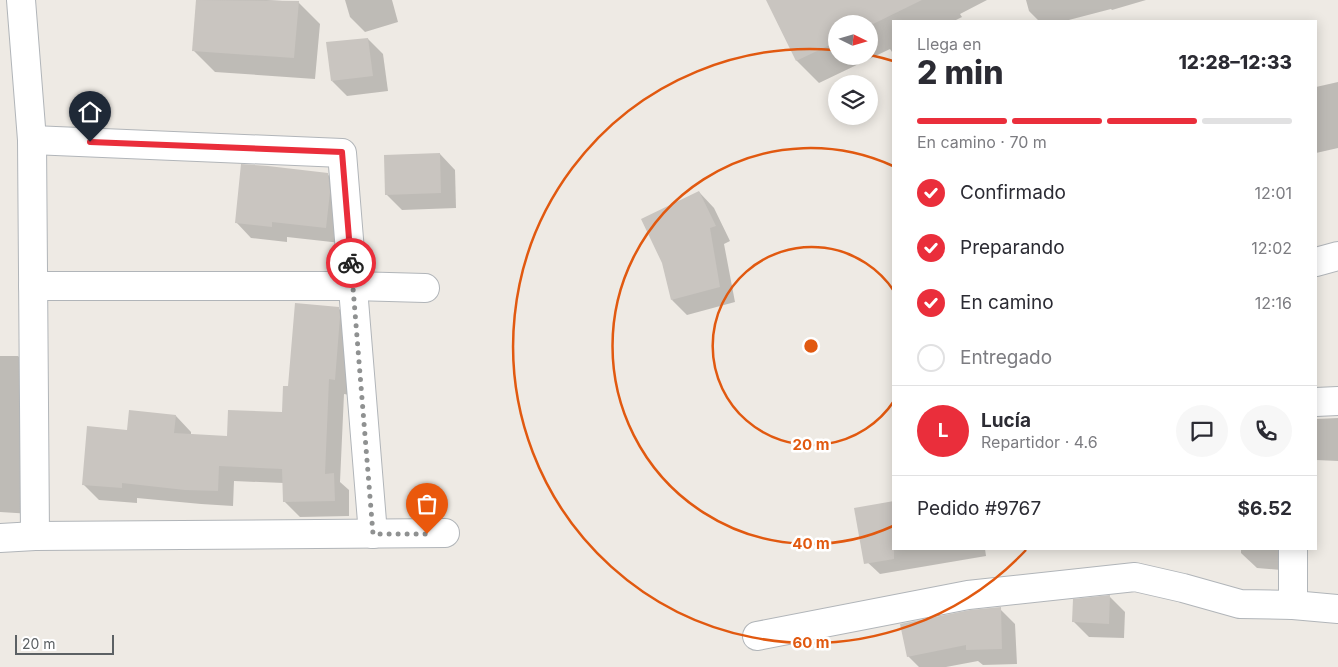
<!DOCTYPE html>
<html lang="es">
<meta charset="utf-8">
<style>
:root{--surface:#fff;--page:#f7f7f7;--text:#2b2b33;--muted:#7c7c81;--line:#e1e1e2;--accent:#ea2e3b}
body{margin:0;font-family:Inter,sans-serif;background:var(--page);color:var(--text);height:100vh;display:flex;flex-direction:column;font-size:19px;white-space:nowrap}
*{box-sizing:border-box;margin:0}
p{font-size:16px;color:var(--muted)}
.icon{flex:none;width:28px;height:28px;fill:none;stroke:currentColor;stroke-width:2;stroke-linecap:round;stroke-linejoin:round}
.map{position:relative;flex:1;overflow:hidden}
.panel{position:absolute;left:892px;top:20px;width:425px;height:530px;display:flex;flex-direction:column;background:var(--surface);border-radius:0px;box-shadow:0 2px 12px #0003}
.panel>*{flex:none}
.needle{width:32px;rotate:95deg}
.fabs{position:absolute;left:828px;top:15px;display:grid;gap:10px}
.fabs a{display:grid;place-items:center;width:50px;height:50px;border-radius:50%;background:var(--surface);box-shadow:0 2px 12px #0003;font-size:25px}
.scale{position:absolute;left:15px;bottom:12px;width:99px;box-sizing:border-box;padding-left:5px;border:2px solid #5c6164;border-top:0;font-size:14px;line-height:18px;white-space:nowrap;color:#5c6164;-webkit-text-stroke:4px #fff;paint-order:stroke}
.pin{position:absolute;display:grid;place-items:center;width:42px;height:42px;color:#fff;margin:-51px -21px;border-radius:50% 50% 50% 0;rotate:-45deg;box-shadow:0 0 5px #0007}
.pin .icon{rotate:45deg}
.courier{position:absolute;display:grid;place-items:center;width:50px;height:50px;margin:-25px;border:4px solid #ea2e3b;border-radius:50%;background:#fff;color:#222;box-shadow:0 1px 6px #0007}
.summary em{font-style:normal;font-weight:800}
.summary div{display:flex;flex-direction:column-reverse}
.summary{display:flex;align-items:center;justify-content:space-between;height:85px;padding:0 25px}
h1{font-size:32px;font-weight:800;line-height:38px}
.bar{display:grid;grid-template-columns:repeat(4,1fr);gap:8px 5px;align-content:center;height:60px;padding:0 25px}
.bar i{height:6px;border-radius:4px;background:var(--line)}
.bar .on{background:var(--accent)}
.bar p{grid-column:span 4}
.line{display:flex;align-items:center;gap:12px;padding:0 25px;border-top:1px solid var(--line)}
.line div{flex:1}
.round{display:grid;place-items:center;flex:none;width:52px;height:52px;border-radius:26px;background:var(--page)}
ol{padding:0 25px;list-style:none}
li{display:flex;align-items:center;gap:15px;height:55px}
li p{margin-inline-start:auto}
li .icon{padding:5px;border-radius:50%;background:var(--accent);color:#fff;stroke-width:4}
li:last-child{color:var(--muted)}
li i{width:28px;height:28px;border:2px solid var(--line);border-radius:50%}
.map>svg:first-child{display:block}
.shadow{fill:#0003;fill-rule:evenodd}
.building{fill:#c9c5c0}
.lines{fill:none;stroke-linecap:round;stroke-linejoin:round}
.minor-casing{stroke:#b1b5b9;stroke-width:30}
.minor{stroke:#fff;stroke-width:28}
.done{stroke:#8f9191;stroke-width:5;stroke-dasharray:0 9}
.route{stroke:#ea2e3b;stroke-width:6}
.ring{fill:none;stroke:#e15910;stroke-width:2.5}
.centre{fill:#e15910;stroke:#fff;stroke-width:2.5}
.ring-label{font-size:15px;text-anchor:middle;font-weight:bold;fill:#e15910;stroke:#fff;stroke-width:5;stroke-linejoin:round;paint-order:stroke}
</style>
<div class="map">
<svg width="1338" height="667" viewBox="0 0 1338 667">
<rect width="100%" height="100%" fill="#eeeae4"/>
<g class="shadow">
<path d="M197,0H267L298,2L320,24L315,79L215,72L193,50Z"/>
<path d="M345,0H392L398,22L365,32L350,17Z"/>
<path d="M768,0H987L960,14L962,17L954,21H894V51L892,52L890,49L819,83L797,61ZM836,24H869V56H836Z"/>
<path d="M1026,0H1146L1112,10L1111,9L1065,21H1039L1029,11Z"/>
<path d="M368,39L383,54L388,91L347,96L332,81Z"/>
<path d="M1338,82V148L1316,153V87Z"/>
<path d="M440,154L455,170L456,208L402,210L386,194Z"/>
<path d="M327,174L343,189L341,243L287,237V242L251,238L236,222Z"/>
<path d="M699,192L714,208L730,241L724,244L735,302L687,315L672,300Z"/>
<path d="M338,308L354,323L350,395L344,394L340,482L349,490V516L300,517L284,501V483L234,481L233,506L201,504L137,498V503L99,500L83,484L129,431L176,416L191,432V435L228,437L283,414L289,387Z"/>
<path d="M0,356H18L33,371L32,514L0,512Z"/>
<path d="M1338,418V461L1316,460V419Z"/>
<path d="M894,549H985L986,556L880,574L864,559Z"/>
<path d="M1241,549H1306L1292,571L1257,568L1241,553Z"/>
<path d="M1110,597L1125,612L1124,638L1089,637L1074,622Z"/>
<path d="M1000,609L1015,624L1017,664L983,665L978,661L946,667H919L908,656Z"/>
</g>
<g class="building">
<path d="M196,0L299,1L294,58L192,51Z"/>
<path d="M766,0H922L869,26V24H836V42L796,61Z"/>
<path d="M368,38L373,76L331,81L326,42Z"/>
<path d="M440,153L441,193L385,195L384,155Z"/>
<path d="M241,164L268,166L328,173L330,192L326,228L272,222V227L235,223Z"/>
<path d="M699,191L716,226L710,228L720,287L671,300L662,263L641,219Z"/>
<path d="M295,303L339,307L340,317L335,380L329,379L325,474L334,473L335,501L283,502L282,469L219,466L218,491L185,490L122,483V488L82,485L87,426L127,430L129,410L176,415L174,433L227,436L228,410L282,412L283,386H288Z"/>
<path d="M894,501V559L864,564L854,508Z"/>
<path d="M1110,595L1109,624L1072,622L1073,599Z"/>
<path d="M1001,607L1002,649L966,650V645L907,657L900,624L970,610Z"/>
</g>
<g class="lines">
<g class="minor-casing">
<g id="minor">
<path d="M21,0L32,140L35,536"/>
<path d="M32,140L342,153L373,534"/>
<path d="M1316,262L1338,256"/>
<path d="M33,286H353L425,288"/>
<path d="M1316,402L1338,401"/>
<path d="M0,538L35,536L445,533"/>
<path d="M1293,605V549"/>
<path d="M757,636L968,595L1135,577L1183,588L1240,604L1293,605L1338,609"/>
</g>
</g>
<use href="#minor" class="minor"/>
</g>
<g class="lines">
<path class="done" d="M351,263L373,534H427"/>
<path class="route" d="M90,142L342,152L351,263"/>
</g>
<g class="ring">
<path d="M894 401A99 99 0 1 1 894 291"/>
<path d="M893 526A198 198 0 1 1 893 166"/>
<path d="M1026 550A297 297 0 1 1 834 50M870 55A297 297 0 0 1 893 61"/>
</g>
<circle cx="811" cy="346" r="8" class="centre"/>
<g class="ring-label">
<text x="811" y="450">20 m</text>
<text x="811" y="549">40 m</text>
<text x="811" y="648">60 m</text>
</g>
</svg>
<div class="fabs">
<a><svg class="needle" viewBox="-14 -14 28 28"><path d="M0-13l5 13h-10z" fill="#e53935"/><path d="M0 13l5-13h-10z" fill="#7c7c81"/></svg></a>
<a><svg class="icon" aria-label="layers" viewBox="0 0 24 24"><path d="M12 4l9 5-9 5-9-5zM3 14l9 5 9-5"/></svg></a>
</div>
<div class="scale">20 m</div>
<div class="pin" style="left:427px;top:534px;background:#ea580c"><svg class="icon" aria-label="bag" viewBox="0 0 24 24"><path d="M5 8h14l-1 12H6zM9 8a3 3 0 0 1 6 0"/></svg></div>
<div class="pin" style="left:90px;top:142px;background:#1f2937"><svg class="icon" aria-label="home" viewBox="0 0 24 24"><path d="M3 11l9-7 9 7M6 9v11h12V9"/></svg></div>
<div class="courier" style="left:351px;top:263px"><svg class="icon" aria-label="bike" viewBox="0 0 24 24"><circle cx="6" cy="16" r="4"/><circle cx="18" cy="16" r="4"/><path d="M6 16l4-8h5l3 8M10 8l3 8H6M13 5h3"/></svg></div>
<section class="panel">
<div class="summary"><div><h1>2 min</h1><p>Llega en</p></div><em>12:28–12:33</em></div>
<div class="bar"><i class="on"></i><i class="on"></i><i class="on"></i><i></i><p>En camino · 70 m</p></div>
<ol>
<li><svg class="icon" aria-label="check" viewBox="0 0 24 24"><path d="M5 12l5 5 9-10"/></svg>Confirmado<p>12:01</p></li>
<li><svg class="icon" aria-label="check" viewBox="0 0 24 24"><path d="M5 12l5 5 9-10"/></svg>Preparando<p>12:02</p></li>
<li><svg class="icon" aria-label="check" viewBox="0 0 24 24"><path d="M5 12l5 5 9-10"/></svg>En camino<p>12:16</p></li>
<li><i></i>Entregado</li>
</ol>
<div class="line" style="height:90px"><b class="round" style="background:var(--accent);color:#fff">L</b><div><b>Lucía</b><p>Repartidor · 4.6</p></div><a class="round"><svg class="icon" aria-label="chat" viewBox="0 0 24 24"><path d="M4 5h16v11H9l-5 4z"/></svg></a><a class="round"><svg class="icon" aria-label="phone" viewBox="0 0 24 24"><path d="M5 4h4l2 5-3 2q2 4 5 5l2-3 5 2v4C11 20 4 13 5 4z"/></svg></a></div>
<div class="line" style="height:65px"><div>Pedido #9767</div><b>$6.52</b></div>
</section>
</div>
